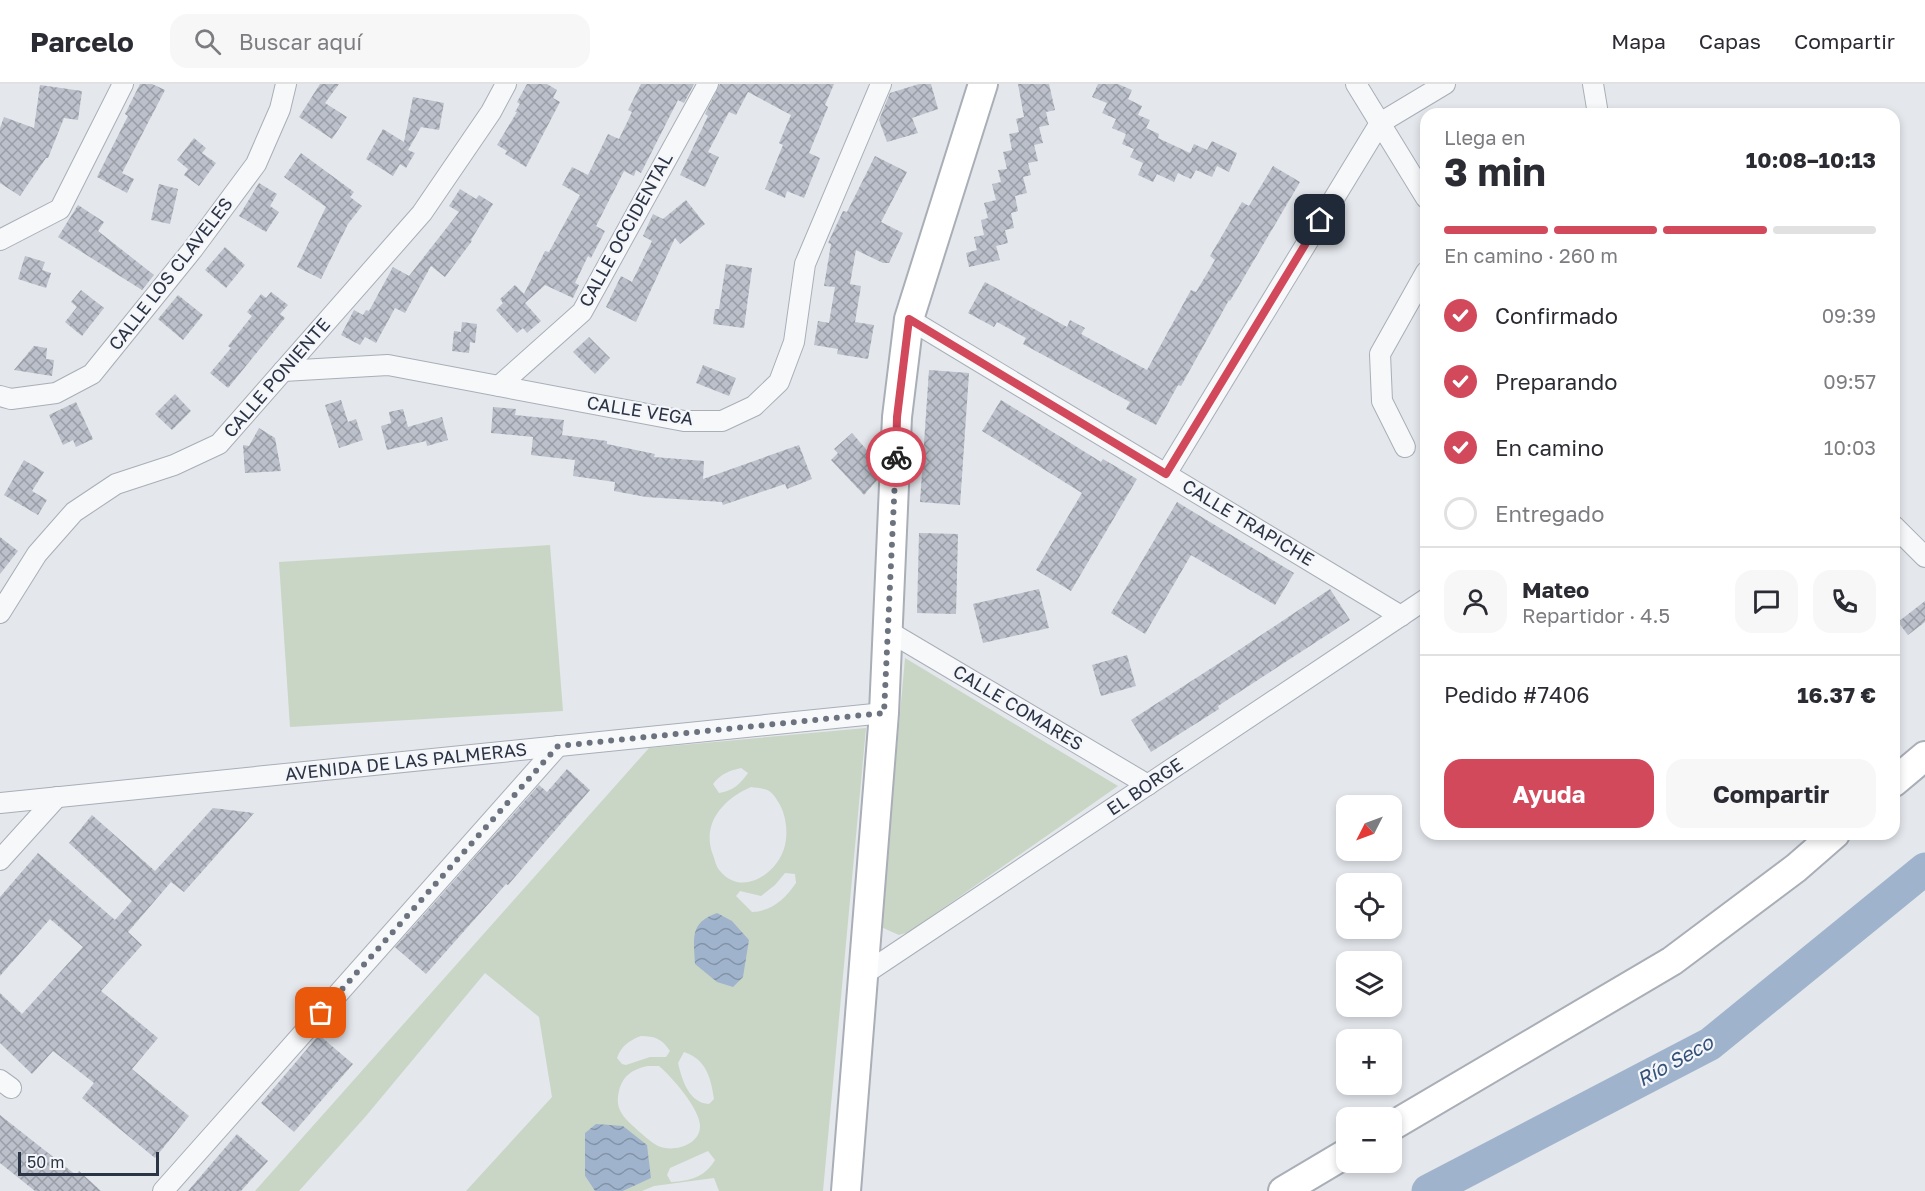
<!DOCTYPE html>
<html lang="es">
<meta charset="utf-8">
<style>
:root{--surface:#fff;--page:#f7f7f7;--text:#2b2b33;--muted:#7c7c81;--line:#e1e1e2;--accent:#d1495b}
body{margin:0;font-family:"Golos Text",sans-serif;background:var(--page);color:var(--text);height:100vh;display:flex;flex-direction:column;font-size:22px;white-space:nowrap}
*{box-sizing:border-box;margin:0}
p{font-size:20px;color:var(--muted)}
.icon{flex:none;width:33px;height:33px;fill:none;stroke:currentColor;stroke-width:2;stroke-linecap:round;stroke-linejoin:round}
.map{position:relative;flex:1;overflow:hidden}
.side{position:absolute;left:1420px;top:24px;width:480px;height:732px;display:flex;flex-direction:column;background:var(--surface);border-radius:18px;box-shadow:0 3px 9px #0003}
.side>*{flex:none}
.needle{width:39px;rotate:228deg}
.fabs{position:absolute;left:1336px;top:711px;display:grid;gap:12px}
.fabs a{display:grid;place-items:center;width:66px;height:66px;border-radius:12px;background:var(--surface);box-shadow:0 3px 9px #0003;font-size:30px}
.scale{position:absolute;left:18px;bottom:15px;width:141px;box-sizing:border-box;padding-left:6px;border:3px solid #2b3445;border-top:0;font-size:16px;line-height:21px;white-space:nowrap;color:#2b3445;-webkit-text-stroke:4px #f4f6f9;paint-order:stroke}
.pin{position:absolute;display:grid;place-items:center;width:51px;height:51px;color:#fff;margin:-26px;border-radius:12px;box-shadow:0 3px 9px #0006}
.courier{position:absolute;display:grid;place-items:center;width:60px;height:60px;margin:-30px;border:4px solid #d1495b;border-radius:50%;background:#fff;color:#222;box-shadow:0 2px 8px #0007}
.headline em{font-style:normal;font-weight:700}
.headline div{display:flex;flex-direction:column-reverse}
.headline{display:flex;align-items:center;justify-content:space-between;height:102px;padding:0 24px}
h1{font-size:39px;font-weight:700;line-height:45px}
.bar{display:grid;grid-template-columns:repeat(4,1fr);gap:9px 6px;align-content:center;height:72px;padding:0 24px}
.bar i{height:8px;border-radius:4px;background:var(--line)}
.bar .on{background:var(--accent)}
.bar p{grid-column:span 4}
.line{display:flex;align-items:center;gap:15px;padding:0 24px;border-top:2px solid var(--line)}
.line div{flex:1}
.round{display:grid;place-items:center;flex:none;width:63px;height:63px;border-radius:18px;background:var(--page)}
ol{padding:0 24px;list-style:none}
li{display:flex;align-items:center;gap:18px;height:66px}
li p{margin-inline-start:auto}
li .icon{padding:6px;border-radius:50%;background:var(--accent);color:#fff;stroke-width:4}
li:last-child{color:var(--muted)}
li i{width:33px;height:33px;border:3px solid var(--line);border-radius:50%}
.cta{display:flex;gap:12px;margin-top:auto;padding:12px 24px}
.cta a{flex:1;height:69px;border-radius:18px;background:var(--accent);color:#fff;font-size:24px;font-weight:700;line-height:69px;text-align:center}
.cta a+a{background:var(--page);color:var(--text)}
header{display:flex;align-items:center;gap:36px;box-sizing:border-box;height:84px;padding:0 30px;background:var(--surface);border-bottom:2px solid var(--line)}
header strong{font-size:28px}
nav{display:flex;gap:33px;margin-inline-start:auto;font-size:21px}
.search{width:420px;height:54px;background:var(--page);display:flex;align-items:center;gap:15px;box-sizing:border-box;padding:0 21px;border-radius:18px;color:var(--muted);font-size:22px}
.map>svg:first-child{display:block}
.green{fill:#c9d6c5;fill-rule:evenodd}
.water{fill:url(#water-waves)}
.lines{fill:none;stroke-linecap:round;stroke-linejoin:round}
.river{stroke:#9fb4cc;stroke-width:33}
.building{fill:url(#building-cross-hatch)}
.street-casing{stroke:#a9aeb7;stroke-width:22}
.secondary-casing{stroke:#a9aeb7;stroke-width:32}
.street{stroke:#f7f8fa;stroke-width:20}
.secondary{stroke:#fff;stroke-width:28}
.done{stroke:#6c737f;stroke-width:6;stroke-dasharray:0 10.8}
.route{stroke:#d1495b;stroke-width:8}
.labels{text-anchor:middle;stroke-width:4.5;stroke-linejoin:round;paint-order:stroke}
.street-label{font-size:18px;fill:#2b3445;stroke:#f4f6f9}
.water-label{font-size:20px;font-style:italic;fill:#34527a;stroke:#f4f6f9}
</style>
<header>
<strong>Parcelo</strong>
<div class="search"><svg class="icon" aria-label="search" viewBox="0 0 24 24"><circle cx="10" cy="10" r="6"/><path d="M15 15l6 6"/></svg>Buscar aquí</div>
<nav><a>Mapa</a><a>Capas</a><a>Compartir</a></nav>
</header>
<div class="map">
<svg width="1925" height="1107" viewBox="0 0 1925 1107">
<defs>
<pattern id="water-waves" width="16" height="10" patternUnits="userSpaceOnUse" patternTransform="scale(1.5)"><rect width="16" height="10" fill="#9fb4cc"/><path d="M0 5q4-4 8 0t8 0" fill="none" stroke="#8293a7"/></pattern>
<pattern id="building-cross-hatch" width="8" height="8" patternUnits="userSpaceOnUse" patternTransform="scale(1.5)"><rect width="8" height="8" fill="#bbc0ca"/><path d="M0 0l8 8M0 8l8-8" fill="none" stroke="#989da6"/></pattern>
</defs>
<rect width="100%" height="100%" fill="#e4e7ec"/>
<g class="green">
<path d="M550,461L563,627L290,643L279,478Z"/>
<path d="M905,574L1118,702L909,848L899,851L881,843Z"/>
<path d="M866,644L823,1107H719L714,1094L654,1102L642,1107H623L650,1094L585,1092L595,1107H466L552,1013L539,933L485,889L366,1032L299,1107H255L649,664ZM741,684L748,689C740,700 733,707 719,709L713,700C721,690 728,687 741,684ZM751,703C756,704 764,704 769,707C774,710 777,716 780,721C786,732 788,748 785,761C779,789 742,814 720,787C716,783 715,776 713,771C701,740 723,715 751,703ZM785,789L795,790L796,799C785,815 772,827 752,828L736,812L740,807L761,812L775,801ZM641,952C655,952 662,955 670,967L666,973H650L626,981L622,980L617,974C621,962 630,956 641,952ZM684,968C706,975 711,994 714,1015L709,1020C689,1019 682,996 678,979ZM648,982H659C672,993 699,1024 700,1041C701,1061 673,1069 658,1062C649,1057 641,1049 633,1042C621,1031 615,1023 619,1007C623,991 633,985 648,982ZM708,1067L715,1076C705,1093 690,1097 671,1098L667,1091L670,1084Z"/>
</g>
<g class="water">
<path d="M717,829L732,837L749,856L743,893L733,903L717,898L695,880C694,854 689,839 717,829Z"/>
<path d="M596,1040L623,1042L647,1061L651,1094L623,1107H595L585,1092V1049Z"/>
</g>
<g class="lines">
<path class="river" d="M1428,1107L1710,960L1925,785"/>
</g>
<g class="building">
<path d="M140,0H152L165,6L122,89L134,95L127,109L97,93L128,32L125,30Z"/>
<path d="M320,0H339L325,19L347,33L332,55L299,33Z"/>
<path d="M527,0H547L557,6L553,14L560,18L526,83L505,70L507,67L497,61L517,28H515L520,20L517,18Z"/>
<path d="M641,0H694L684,19L678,16L641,89L636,86L634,92L624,87L596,142L605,147L591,174L588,172L575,199L579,201L573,214L545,201L525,219L541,237L527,249L523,244L517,249L496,226L503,219L500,215L515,201L524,210L545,167L549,168L580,111L562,101L572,83L588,91L608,50L619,55L632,28L628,26Z"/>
<path d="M720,0H834L825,21L828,23L809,69L820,74L804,114L787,107L785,114L765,105L783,61L779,59L791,31L748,8L736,31L729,28L708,68L719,73L705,103L680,91L708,32L705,30Z"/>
<path d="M919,0H931L938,25L912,34L918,49L887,58L879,36L890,9Z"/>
<path d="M1018,0H1049L1055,26L1046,28L1049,41L1039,43L1043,59L1034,61L1038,77L1028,79L1031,91L1023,93L1027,109L1015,112L1018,127L1011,129L1014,144L1005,146L1008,159L996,162L1000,176L969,183L966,169L977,166L974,153L984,151L981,136L988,134L984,119L996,116L992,100L1001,98L998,86L1007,85L1003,68L1012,66L1009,50L1019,48L1016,35L1024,33Z"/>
<path d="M1098,0H1118L1132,6L1128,15L1142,22L1138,31L1150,36L1146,44L1159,50L1158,54L1190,69L1194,60L1207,66L1212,57L1237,69L1229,88L1217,82L1212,93L1196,86L1191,95L1178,89L1174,98L1157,90L1153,98L1138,91L1143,79L1130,73L1134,65L1122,60L1126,50L1112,44L1116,35L1102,29L1107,19L1092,13Z"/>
<path d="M40,1L82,7L78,36L64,34L48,74H46L20,112L0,99V44L4,33L34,44Z"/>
<path d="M413,13L444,19L439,46L421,43L408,66L415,69L406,84L400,80L393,92L366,75L383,45L404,58Z"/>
<path d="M194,54L206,64L202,69L216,79L199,102L184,91L188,85L177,76Z"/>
<path d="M301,69L354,108L350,113L362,122L348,140L321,195L297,183L326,123L284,93Z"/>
<path d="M875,72L907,88L881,138L903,149L889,179H883L856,166L850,200L861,202L855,238L874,241L868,275L837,270L838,265L814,261L818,237L829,239L835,203L824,202L831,160L828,159L843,127L847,128Z"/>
<path d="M1273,82L1300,98L1230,217L1229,216L1181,302L1178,301L1156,341L1126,325L1130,318L1023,260L1026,254L997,238L994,243L968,229L985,198L1067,243L1070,236L1085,244L1081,250L1147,286L1191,206L1196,208L1215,176L1210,172L1242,118L1249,122Z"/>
<path d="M259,99L277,110L270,122L279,128L266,148L239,132Z"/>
<path d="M159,100L178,105L170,140L151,136Z"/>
<path d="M460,105L476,115L479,111L493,120L471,156L472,157L445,193L431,182L405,229L395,224L376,259L365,253L360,261L341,251L354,226L363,231L366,226L369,227L393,183L409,192L459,128L449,122Z"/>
<path d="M686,116L705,140L680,160L675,154L636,238L606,223L621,192L632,198L652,157L643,152L653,130L663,135Z"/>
<path d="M78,121L104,138L98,147L154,191L142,206L58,153Z"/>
<path d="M225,163L245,181L226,204L205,186Z"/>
<path d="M25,172L45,178L42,186L51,189L46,204L18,195Z"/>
<path d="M726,180L752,184L744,244L713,240L715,225H719Z"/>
<path d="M81,206L104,224L82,252L65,238L77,223L71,218Z"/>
<path d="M271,208L288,221L280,230L285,234L228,304L210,289L231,264L228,262L252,232L247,228L261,210L266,214Z"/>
<path d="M178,211L203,231L183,256L158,235Z"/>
<path d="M462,238L477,240L475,259L470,258L469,269L452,267L454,247L461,248Z"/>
<path d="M589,253L610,274L595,290L573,268Z"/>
<path d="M34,262L47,264L46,275L54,276L52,292L14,286Z"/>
<path d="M703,281L736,294L729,312L696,299Z"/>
<path d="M929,286L969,289L960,421L920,418Z"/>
<path d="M175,310L191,327L172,346L155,330Z"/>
<path d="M341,316L348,338L356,335L363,356L339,364L325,321Z"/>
<path d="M1001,316L1101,378L1103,375L1137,395L1071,507L1036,486L1082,409L982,347Z"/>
<path d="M76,318L93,355L76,363L73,356L63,361L49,331Z"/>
<path d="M493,323L516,325L515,331L564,336L562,351L607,357V360L655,370L654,373L704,377L703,395L799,361L812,395L787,405L785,400L723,421L722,418L646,413L614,407L615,398L573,392L575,376L531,371L533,353L491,349Z"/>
<path d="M403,325L408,343L442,333L448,356L427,362L426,357L387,366L381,342L391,339L389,328Z"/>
<path d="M259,344L275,354L281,387L245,389L243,361L249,362Z"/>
<path d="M852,349L878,379V395L864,411L831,376L838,369L834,365Z"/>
<path d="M24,376L44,388L32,407L47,416L38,431L4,411Z"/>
<path d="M1177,418L1294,489L1275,521L1191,471L1145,550L1111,529Z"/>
<path d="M919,449L958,450L956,530L917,529Z"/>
<path d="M0,453L18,467L0,490Z"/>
<path d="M1039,505L1049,544L983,559L973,520Z"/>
<path d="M1330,505L1350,536L1218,622L1219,625L1151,668L1131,636L1224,576Z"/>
<path d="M1925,517V538L1908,551L1898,538Z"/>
<path d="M1127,571L1136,602L1101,612L1092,581Z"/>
<path d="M567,685L590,706L508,801L506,800L426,890L395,863L539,701L547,708Z"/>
<path d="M213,724L254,729L184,808L171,798L128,848L142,861L101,907L158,954L132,985L189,1032L155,1074L82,1014L94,999L53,967L32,990L0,959V909L22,930L83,863L50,835L0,892V813L38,769L115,836L132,817L69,759L92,731L155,787Z"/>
<path d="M319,951L353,980L294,1048L261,1019Z"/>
<path d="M0,1031L76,1091L79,1087L101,1107H35L0,1079Z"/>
<path d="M237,1050L268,1077L241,1107H188Z"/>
</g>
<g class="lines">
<g class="street-casing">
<g id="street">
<path d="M1356,0L1426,114"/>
<path d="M1593,0L1598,30"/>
<path d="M0,156L60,125L123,0"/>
<path d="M909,235L1401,532"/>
<path d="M283,287L388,281L684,337H722L754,322L779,298L794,258L805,180L881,0"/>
<path d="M499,302L582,228L708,0"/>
<path d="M0,312L11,315L56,309L92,290L193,165L256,80L280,25L286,0"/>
<path d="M1405,363L1382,317L1380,270L1426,188"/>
<path d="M1166,390L1380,39L1445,0"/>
<path d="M1894,442L1925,473"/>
<path d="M0,529L37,470L74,428L116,400L174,381L219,360L422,129L491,28L506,0"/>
<path d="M888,547L1148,701"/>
<path d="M0,719L884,629"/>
<path d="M0,776L57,713"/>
<path d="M863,891L1426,515"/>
<path d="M0,996L11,1004"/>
<path d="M163,1107L558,662"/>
</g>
</g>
<g class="secondary-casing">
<g id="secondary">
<path d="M1894,698L1925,672"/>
<path d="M1392,1042L1672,877L1796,784L1835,750"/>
<path d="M846,1107L884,629L897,333L909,235L983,0"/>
<path d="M1283,1107L1347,1069"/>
</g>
</g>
<use href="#street" class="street"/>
<use href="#secondary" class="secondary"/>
</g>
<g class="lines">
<path class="done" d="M321,929L558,662L884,629L896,373"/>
<path class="route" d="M896,373L897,333L909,235L1166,390L1320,136"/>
</g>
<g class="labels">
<g class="street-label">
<text transform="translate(626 146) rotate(-61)" y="6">CALLE OCCIDENTAL</text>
<text transform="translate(171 190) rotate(-52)" y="6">CALLE LOS CLAVELES</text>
<text transform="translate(277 294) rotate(-49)" y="6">CALLE PONIENTE</text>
<text transform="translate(640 327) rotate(9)" y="6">CALLE VEGA</text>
<text transform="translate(1248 439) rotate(31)" y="6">CALLE TRAPICHE</text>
<text transform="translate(1018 624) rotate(31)" y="6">CALLE COMARES</text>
<text transform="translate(406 678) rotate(-6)" y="6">AVENIDA DE LAS PALMERAS</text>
<text transform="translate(1145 703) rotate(-34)" y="6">EL BORGE</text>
</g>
<g class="water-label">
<text transform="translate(1675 977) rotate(-29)" y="7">Río Seco</text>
</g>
</g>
</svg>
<div class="fabs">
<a><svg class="needle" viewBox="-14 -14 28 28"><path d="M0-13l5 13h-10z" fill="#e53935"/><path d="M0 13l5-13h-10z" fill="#7c7c81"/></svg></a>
<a><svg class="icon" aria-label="locate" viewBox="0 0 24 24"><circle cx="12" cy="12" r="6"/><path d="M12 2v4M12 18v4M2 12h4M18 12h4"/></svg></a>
<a><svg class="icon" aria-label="layers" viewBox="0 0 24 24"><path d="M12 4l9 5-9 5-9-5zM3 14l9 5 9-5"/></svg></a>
<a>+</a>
<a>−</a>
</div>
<div class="scale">50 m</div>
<div class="pin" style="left:321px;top:929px;background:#ea580c"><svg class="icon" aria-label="bag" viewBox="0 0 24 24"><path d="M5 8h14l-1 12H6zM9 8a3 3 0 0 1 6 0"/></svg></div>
<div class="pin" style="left:1320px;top:136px;background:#1f2937"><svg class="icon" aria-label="home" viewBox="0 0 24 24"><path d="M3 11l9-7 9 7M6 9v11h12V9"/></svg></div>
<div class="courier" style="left:896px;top:373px"><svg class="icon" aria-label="bike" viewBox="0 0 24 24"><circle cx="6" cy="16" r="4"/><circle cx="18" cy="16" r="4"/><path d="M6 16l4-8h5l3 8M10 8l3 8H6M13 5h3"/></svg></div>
<section class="side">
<div class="headline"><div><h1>3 min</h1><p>Llega en</p></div><em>10:08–10:13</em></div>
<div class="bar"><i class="on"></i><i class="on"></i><i class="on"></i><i></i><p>En camino · 260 m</p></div>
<ol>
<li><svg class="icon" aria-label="check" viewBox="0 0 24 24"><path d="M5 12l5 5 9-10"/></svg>Confirmado<p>09:39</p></li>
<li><svg class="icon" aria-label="check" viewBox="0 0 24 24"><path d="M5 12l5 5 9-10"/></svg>Preparando<p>09:57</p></li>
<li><svg class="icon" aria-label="check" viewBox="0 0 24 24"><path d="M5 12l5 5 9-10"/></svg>En camino<p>10:03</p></li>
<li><i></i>Entregado</li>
</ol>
<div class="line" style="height:108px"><a class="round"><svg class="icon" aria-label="person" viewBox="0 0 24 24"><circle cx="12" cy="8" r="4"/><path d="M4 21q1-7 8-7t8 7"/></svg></a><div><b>Mateo</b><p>Repartidor · 4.5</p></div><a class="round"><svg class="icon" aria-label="chat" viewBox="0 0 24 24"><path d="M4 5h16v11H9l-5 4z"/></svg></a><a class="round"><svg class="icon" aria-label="phone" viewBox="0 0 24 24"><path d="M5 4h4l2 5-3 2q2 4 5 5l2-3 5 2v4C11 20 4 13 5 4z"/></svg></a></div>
<div class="line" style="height:78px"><div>Pedido #7406</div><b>16.37 €</b></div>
<div class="cta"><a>Ayuda</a><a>Compartir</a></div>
</section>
</div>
